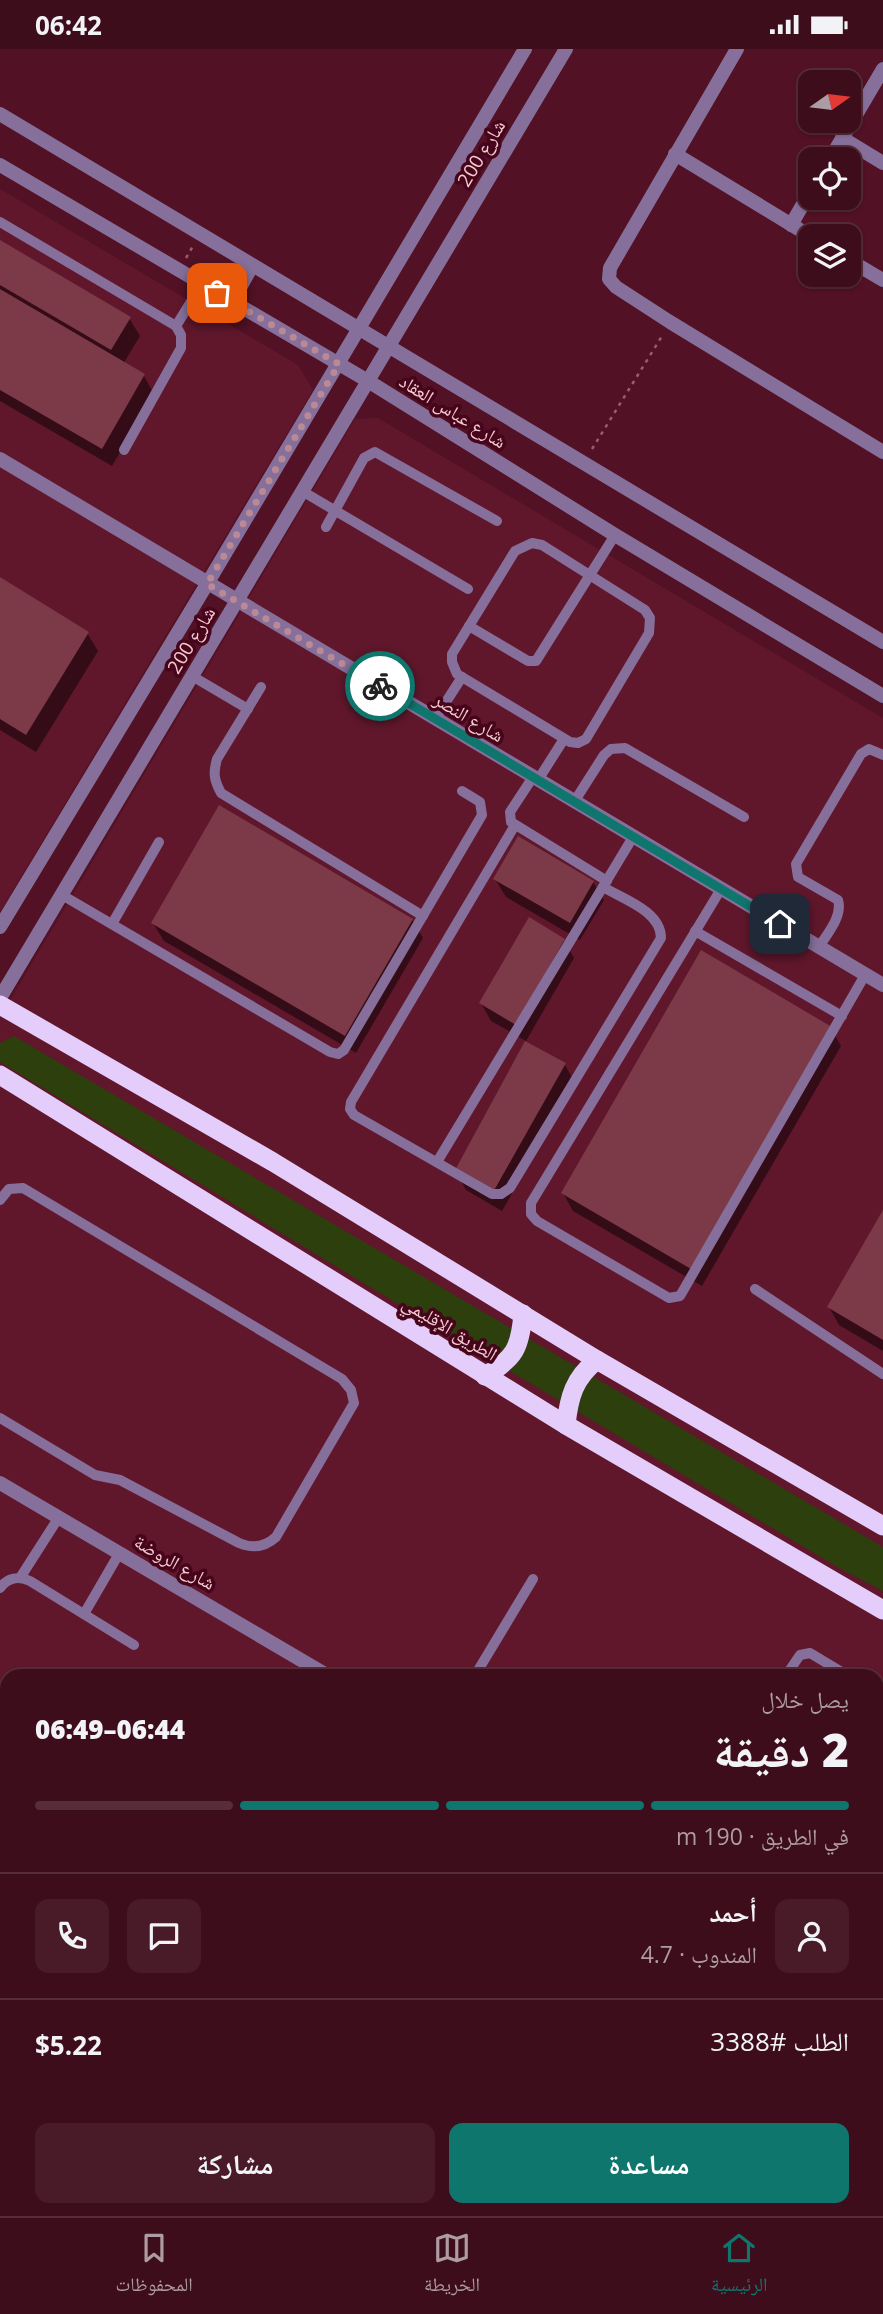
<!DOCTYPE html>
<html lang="ar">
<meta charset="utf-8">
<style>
:root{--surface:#3e0d1b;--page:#491b28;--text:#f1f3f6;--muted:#ad9ca3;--line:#572d3a;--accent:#0f766e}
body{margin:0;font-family:"Open Sans","Noto Naskh Arabic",sans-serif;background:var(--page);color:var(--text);direction:rtl;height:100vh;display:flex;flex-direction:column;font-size:26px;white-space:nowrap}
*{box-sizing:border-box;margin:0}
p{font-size:23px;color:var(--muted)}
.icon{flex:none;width:38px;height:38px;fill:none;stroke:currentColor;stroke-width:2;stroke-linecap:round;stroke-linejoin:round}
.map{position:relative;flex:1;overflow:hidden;direction:ltr}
.details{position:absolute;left:0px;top:1620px;width:884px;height:548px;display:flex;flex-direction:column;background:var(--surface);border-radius:21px 21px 0 0;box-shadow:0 2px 5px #0004,0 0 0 2px var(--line);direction:rtl}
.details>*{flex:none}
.needle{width:46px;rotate:76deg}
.buttons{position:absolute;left:798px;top:21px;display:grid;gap:14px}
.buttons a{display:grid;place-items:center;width:63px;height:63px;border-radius:14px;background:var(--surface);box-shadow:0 2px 5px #0004,0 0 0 2px var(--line);font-size:35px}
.pin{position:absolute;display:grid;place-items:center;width:60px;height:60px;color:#fff;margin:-30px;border-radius:14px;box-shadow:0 4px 10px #0006}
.courier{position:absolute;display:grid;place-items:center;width:70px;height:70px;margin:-35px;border:5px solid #0f766e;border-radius:50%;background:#fff;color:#222;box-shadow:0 2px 9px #0007}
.summary em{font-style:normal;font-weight:800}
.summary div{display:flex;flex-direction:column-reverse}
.summary{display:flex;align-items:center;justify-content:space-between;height:119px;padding:0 35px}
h1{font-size:46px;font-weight:800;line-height:52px}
.bar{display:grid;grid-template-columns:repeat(4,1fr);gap:10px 7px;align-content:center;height:84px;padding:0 35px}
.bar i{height:9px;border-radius:5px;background:var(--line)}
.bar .selected{background:var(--accent)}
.bar p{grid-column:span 4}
.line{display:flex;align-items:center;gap:18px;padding:0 35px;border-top:2px solid var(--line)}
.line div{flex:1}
.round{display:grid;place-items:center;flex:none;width:74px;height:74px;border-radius:14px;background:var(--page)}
.cta{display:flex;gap:14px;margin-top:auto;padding:14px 35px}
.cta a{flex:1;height:80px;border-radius:14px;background:var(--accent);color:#fff;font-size:28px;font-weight:800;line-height:80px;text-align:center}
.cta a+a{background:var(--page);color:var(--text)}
.status{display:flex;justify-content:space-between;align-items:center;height:49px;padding:0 35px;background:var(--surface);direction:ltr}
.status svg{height:19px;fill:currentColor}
.tab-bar{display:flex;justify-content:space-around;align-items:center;height:98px;border-top:2px solid var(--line);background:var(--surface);font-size:19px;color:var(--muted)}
.tab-bar a{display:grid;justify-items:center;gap:4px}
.tab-bar .selected{color:var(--accent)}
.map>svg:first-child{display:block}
.built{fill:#60172c;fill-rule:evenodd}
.green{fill:#2c3f0c}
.shadow{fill:#0007}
.building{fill:#7c3948}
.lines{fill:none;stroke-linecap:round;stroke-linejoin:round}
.path{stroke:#975f6d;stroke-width:2.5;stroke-dasharray:3.5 5;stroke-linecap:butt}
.service{stroke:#86709b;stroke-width:10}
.minor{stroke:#86709b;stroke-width:14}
.tertiary{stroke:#86709b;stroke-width:14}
.trunk{stroke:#e4cdfb;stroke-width:19}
.done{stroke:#bb8994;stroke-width:7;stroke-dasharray:0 12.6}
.route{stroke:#0f766e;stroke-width:9}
.labels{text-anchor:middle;stroke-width:7;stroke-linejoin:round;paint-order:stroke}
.street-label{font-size:19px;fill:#f4cad0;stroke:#46051b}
</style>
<div class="status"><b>06:42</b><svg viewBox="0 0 49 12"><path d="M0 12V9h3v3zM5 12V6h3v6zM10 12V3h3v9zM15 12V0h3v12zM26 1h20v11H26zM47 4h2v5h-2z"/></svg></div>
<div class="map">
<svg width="883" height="2167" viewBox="0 0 883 2167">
<rect width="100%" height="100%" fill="#521124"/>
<g class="built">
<path d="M0,140L298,316L313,341L0,863Z"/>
<path d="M378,369L883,669V2167H0V968L355,370ZM7,1628H877V2161H7Z"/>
</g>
<path class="green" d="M14,987L883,1498V1542L839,1519L431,1275L0,1013V994Z"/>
<g class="shadow">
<path d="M0,193L129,269L140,287L123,315L144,327L154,345L112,417L0,352Z"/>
<path d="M0,530L87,584L98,602L36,703L0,681Z"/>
<path d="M495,830L593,833L604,851L580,891L506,848Z"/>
<path d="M412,871L423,889L356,1004L164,892L153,874Z"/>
<path d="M564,891L574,909L526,992L491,972L481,954Z"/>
<path d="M831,979L841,997L702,1237L573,1162L563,1144Z"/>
<path d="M565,1016L575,1034L502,1162L466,1141L456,1123Z"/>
<path d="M883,1164V1302L839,1276L829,1258Z"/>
<path d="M0,2073L7,2085L0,2099Z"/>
</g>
<g class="building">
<path d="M0,191L131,268L111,301L0,236Z"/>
<path d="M0,240L145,325L102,400L0,341Z"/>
<path d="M0,528L89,583L26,686L0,670Z"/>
<path d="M219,756L413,870L345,987L151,874Z"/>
<path d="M518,787L594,832L570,874L493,830Z"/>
<path d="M529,868L565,890L516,976L479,954Z"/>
<path d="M701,901L832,978L691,1220L561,1144Z"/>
<path d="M525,992L566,1014L492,1145L454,1123Z"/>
<path d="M883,1161V1291L827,1258Z"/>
</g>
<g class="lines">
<g class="path">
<path d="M186,209L193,197"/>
<path d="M592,400L662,287"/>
</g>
<g class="service">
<path d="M0,173L176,277L181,286V299L124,401"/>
<path d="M176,277L202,235"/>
<path d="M302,442L468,540"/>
<path d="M326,478L364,409L375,403L497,472"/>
<path d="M532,494L542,496L645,561L650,569L649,584L586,690L578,694L570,693L457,625L452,613V605L515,502Z"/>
<path d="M469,577L528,612H536L615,486"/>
<path d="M192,627L248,660"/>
<path d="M261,638L217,710C213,724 214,731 221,744L423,867"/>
<path d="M435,670L462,628"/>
<path d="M533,728L510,763L511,773L607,832"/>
<path d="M538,731L564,690"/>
<path d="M574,753L604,706L611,700L625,699L744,768"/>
<path d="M515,776L351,1053L350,1060L354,1066L492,1145H501L510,1139L661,889C661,862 623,850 603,838"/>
<path d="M721,840L531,1154V1165L537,1172L669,1249L680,1247L865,926"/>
<path d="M62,846L330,1003L338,1005L344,1001L482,766L480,753L462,742"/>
<path d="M112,875L159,793"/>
<path d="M695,882L842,967"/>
<path d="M819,898C827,885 843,867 838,851L798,828L796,815L861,705L869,700L883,706"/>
<path d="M437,1113L633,788"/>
<path d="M0,1151L9,1140L23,1139L342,1330L351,1341L354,1354L276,1488C265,1498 253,1500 239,1494L120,1431L95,1426L0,1369"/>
<path d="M755,1240L883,1325"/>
<path d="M20,1529L59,1468"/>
<path d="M0,1539C8,1528 18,1527 30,1532L134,1596"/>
<path d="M84,1565L120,1503"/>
<path d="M474,1628L533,1530"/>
<path d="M785,1628L800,1606L810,1604L850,1628"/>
<path d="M877,1643L883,1647"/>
<path d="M0,1696L7,1700"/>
<path d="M877,1772H883"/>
<path d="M0,2031L7,2035"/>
<path d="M0,2055L7,2062"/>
<path d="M0,2125L7,2113"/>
<path d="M258,2161L268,2167"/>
<path d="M2,2167L7,2159"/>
<path d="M234,2167L238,2161"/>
<path d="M442,2167L446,2161"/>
</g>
<g class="minor">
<path d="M737,0L610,219L609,230L616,238L670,273L883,403"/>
<path d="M842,89L883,114"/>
<path d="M675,105L810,187"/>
<path d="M830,110L883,20"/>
<path d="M791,176L810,143"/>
<path d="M849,211L883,231"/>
<path d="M0,410L883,936"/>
<path d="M0,1434L330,1628"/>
<path d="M877,1953L883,1957"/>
</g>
<g class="tertiary">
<path d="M0,65L883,593"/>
<path d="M0,116L368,332L615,486L883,647"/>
<path d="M232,253L252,217"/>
<path d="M0,878L207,535L525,0"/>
<path d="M0,949L566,0"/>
</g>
<g class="trunk">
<path d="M0,956L273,1113L597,1311L883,1477"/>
<path d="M0,1026L566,1376L883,1561"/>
<path d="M485,1327C515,1309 520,1299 523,1265"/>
<path d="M566,1376C569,1348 574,1329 597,1311"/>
</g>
</g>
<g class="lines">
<path class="done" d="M217,244L339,315L207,535L380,637"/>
<path class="route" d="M380,637L780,875"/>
</g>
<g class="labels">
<g class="street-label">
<text transform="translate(481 104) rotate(-59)" y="7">شارع 200</text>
<text transform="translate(453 362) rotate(32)" y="7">شارع عباس العقاد</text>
<text transform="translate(191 591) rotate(-59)" y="7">شارع 200</text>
<text transform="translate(469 668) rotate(31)" y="7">شارع النصر</text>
<text transform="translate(450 1279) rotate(31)" y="7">الطريق الإقليمي</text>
<text transform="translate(175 1513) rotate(30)" y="7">شارع الروضة</text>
</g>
</g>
</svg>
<div class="buttons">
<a><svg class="needle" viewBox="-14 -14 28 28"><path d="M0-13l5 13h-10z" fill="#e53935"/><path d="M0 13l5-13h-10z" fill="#ad9ca3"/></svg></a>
<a><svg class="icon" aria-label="locate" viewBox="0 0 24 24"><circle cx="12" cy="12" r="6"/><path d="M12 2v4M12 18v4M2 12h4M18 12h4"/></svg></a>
<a><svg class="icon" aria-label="layers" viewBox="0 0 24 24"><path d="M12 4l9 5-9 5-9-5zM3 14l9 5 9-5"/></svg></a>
</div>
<div class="pin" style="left:217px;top:244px;background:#ea580c"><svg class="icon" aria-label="bag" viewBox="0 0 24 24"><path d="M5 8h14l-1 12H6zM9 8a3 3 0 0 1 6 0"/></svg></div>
<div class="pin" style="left:780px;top:875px;background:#1f2937"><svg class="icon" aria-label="home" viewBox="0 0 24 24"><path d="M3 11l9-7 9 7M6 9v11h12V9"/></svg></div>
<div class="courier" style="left:380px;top:637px"><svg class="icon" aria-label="bike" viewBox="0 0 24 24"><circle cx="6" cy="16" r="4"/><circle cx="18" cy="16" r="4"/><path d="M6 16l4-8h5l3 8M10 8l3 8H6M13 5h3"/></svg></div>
<section class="details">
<div class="summary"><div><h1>2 دقيقة</h1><p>يصل خلال</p></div><em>06:44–06:49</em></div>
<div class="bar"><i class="selected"></i><i class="selected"></i><i class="selected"></i><i></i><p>في الطريق · 190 m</p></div>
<div class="line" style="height:126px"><a class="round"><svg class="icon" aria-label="person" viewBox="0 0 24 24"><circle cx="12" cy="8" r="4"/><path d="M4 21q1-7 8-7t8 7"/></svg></a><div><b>أحمد</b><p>المندوب · 4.7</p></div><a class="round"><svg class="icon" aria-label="chat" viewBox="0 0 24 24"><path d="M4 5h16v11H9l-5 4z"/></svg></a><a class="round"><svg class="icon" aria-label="phone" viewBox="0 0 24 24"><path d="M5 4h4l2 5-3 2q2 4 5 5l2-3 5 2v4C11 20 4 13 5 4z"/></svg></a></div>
<div class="line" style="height:91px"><div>الطلب #3388</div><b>$5.22</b></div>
<div class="cta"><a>مساعدة</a><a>مشاركة</a></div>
</section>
</div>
<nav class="tab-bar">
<a class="selected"><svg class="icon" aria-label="home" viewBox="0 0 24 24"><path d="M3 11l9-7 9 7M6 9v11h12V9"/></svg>الرئيسية</a>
<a><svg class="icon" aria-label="map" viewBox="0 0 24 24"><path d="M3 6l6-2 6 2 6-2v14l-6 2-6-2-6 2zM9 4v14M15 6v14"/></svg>الخريطة</a>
<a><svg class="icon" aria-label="saved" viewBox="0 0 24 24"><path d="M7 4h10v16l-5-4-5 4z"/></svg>المحفوظات</a>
</nav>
